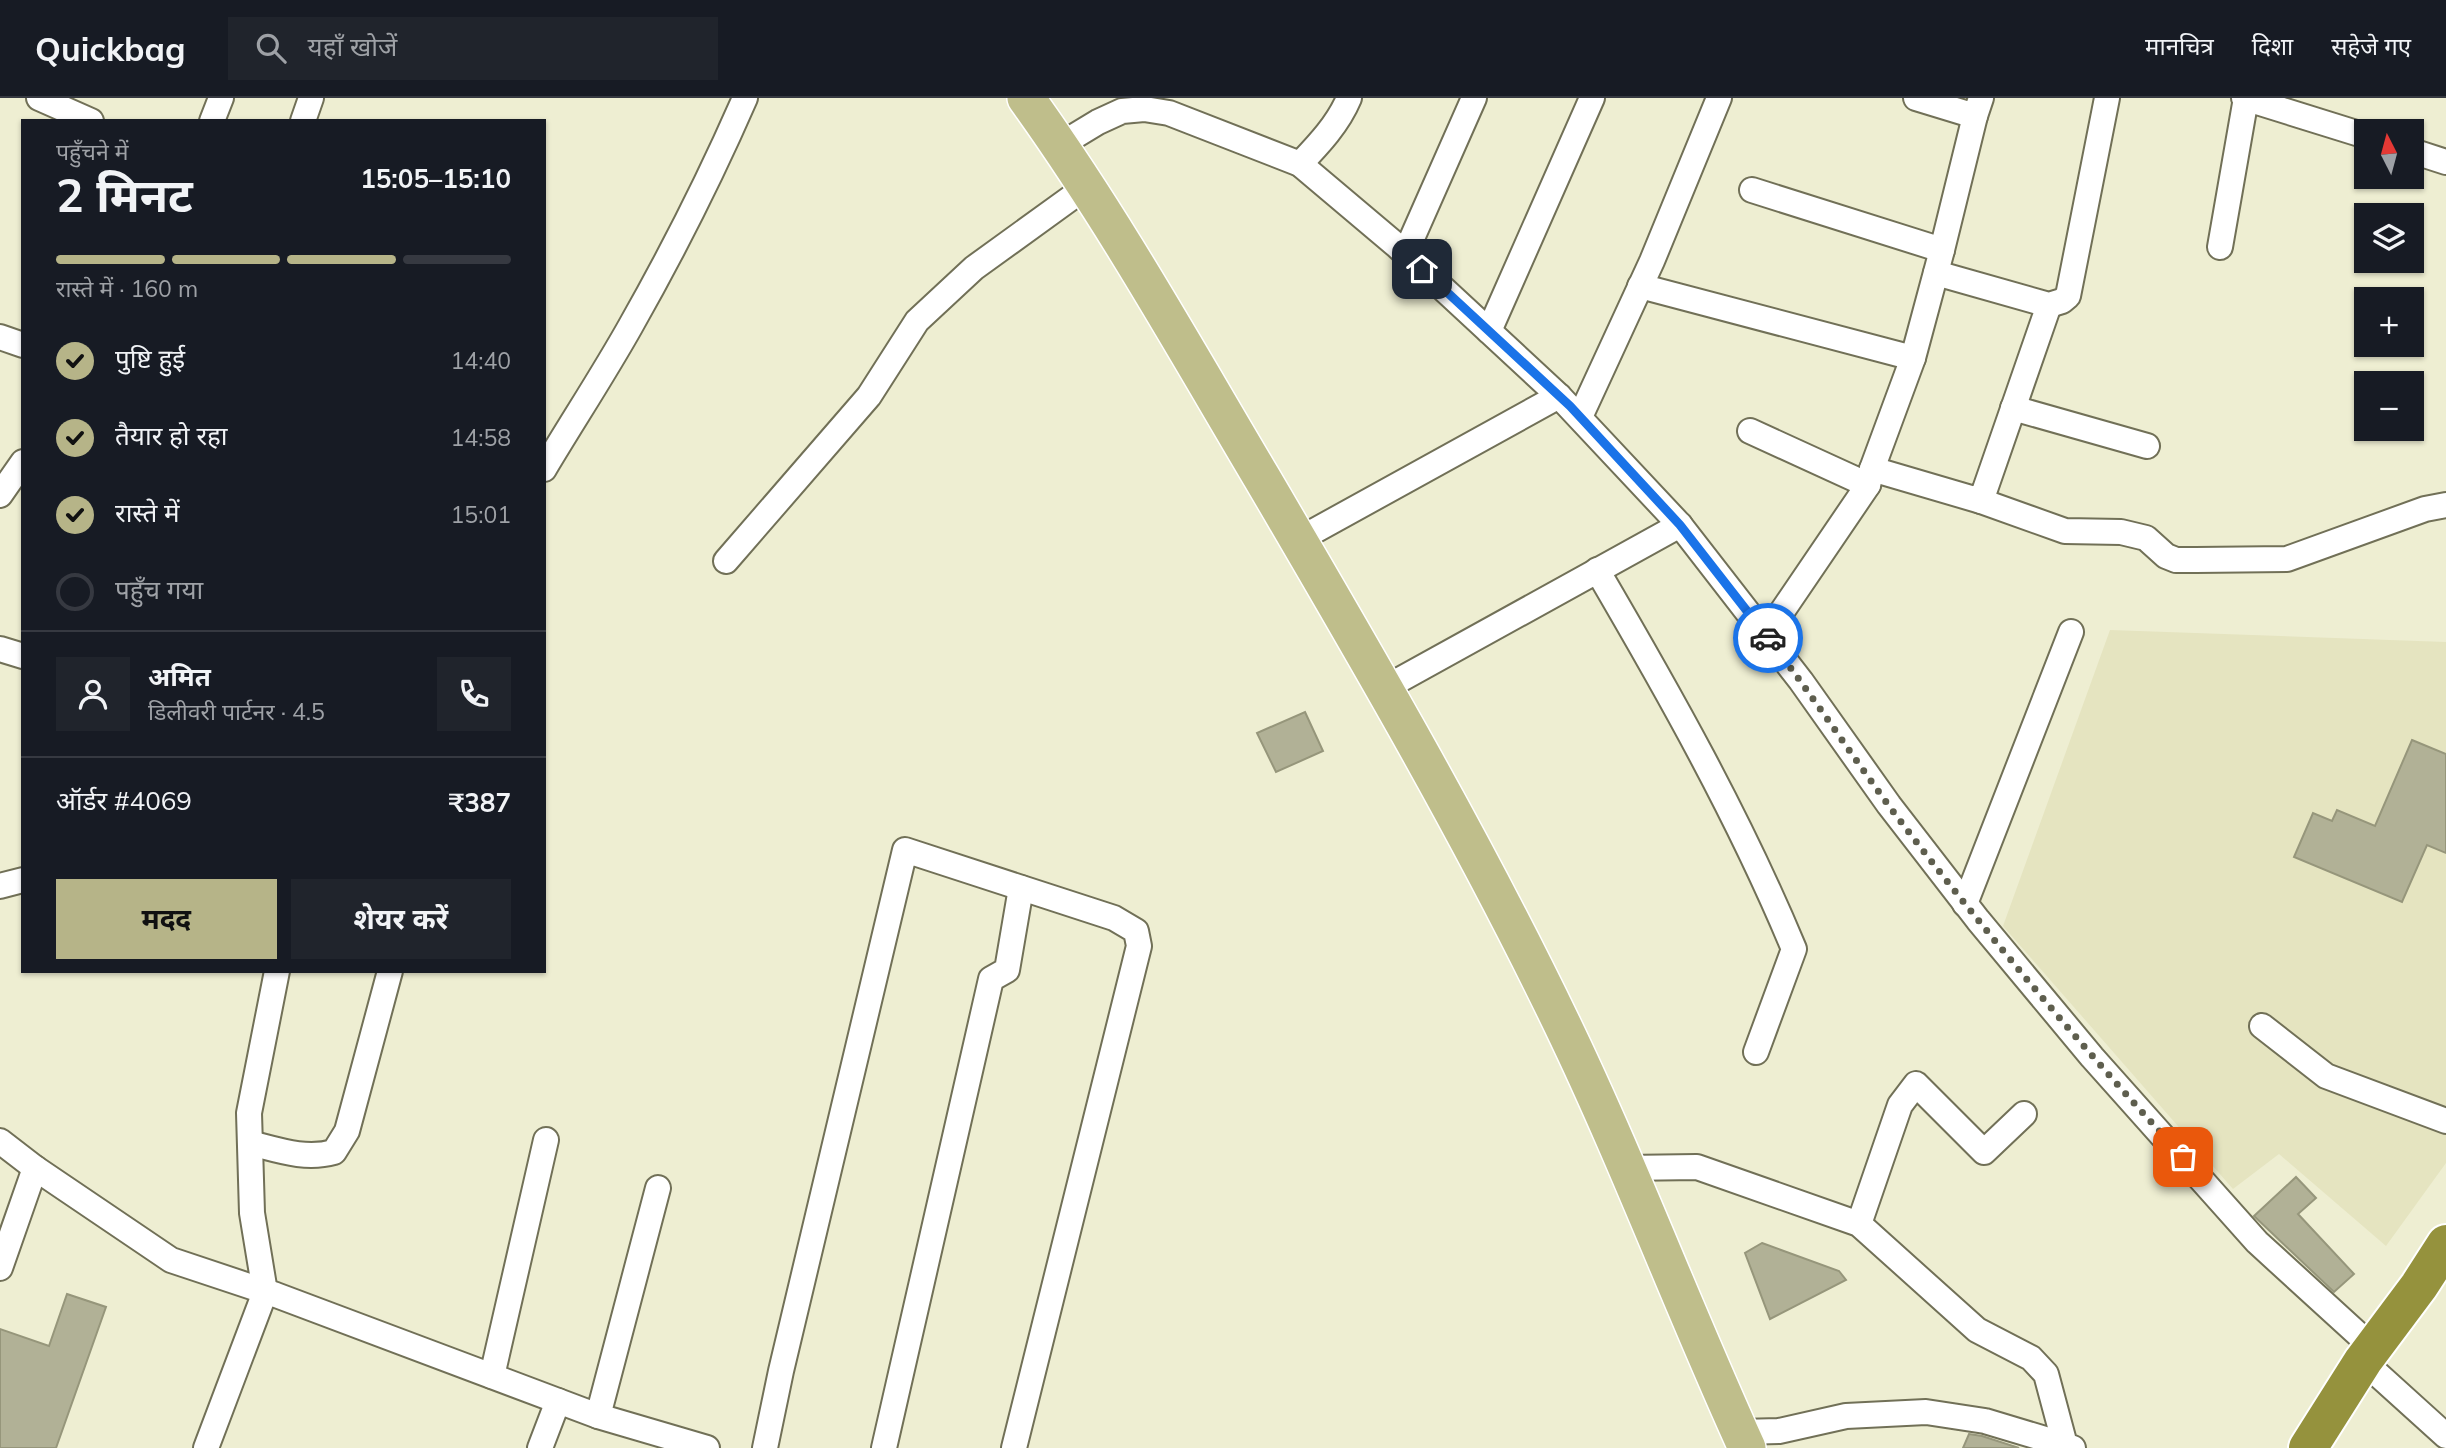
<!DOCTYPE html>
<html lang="hi">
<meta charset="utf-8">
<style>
:root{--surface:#171b24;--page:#20242c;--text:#f1f3f6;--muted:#9ea1a6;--line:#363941;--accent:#b6b488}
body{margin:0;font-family:Mulish,"Noto Sans Devanagari",sans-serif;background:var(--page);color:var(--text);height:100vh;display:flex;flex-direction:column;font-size:26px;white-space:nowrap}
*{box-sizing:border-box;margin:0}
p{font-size:23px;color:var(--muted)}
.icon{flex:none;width:38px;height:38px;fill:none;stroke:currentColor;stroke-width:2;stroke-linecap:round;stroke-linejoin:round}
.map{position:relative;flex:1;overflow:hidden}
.panel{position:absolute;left:21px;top:21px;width:525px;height:854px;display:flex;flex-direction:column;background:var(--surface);border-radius:0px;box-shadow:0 2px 5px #0004}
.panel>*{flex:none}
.needle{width:46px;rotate:354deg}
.fabs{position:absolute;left:2354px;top:21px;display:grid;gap:14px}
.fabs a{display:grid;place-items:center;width:70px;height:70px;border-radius:0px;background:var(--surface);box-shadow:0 2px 5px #0004;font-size:35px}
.pin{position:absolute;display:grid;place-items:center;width:60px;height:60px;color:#fff;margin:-30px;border-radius:14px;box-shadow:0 4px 10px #0006}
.courier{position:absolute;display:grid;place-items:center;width:70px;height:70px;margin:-35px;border:5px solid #1a73e8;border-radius:50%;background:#fff;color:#222;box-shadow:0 2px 9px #0007}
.head em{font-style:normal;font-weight:700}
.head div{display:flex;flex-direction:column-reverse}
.head{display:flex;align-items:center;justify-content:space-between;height:119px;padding:0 35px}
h1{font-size:46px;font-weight:700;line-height:52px}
.bar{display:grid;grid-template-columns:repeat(4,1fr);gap:10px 7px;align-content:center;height:84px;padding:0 35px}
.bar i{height:9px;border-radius:5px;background:var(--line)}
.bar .selected{background:var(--accent)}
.bar p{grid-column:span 4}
.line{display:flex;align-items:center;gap:18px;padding:0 35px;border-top:2px solid var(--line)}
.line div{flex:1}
.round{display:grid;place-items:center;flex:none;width:74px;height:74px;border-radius:0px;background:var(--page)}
ol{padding:0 35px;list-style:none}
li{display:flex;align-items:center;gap:21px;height:77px}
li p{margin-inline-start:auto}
li .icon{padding:7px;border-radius:50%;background:var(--accent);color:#111;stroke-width:4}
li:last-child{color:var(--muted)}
li i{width:38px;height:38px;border:4px solid var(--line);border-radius:50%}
.button{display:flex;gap:14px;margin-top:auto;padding:14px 35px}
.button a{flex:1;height:80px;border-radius:0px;background:var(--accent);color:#111;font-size:28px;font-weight:700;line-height:80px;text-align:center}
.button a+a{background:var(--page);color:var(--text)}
header{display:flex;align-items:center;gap:42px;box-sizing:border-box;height:98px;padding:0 35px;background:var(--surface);border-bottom:2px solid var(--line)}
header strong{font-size:33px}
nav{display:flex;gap:38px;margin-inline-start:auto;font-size:24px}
.search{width:490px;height:63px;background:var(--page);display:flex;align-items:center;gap:18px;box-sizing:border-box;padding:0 24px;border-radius:0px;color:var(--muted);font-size:26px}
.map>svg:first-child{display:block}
.built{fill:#e5e4c0}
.building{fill:#b1b196;stroke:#96967b;stroke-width:2}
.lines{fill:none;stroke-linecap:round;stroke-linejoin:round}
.street-casing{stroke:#717057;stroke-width:28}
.primary-casing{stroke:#fff;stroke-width:40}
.highway-casing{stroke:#fff;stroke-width:42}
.street{stroke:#fff;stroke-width:24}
.primary{stroke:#bfbe8b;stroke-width:37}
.highway{stroke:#95923d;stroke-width:38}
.done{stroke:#5e5e4e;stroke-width:7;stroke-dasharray:0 12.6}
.route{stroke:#1a73e8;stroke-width:9}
</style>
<header>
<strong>Quickbag</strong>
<div class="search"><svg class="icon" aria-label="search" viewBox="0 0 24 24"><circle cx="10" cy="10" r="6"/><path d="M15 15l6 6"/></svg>यहाँ खोजें</div>
<nav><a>मानचित्र</a><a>दिशा</a><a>सहेजे गए</a></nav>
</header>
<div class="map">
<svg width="2446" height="1350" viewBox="0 0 2446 1350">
<rect width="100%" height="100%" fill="#eeeed2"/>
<path class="built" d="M2110,532L2446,544V1065L2386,1148L2279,1056L2233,1091L2003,828Z"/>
<g class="building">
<path d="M1305,614L1323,653L1276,674L1257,635Z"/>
<path d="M2412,642L2446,656V755L2427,747L2402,804L2294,759L2313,715L2332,723L2337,712L2375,728Z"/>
<path d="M2296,1079L2316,1100L2298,1116L2354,1176L2334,1194L2254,1118Z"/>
<path d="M1762,1145L1839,1173L1846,1182L1770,1221L1745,1155Z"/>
<path d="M67,1196L106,1209L56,1350H0V1231L49,1248Z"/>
<path d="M1969,1336L1982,1338L2019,1350H1963Z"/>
</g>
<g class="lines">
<g class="street-casing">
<g id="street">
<path d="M39,0L91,23"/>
<path d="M1916,0L1975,18L1981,0"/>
<path d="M2244,0L2366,38"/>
<path d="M212,23L221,0"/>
<path d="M303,23L311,0"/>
<path d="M1060,47L1098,24L1122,13L1144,11L1169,15L1300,66L1396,147L1559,298L1680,427L1801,583L1889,707L1978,822L2092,959L2257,1144L2372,1249"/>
<path d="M2412,53L2446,64"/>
<path d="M1300,66C1319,46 1338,26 1349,0"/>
<path d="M1752,92L1942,152L1975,18"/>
<path d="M2220,149L2246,0"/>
<path d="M1405,156L1474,0"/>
<path d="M1936,175L2049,207L2062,203L2068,198L2107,0"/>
<path d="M1640,188L1913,260L1942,152"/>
<path d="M1489,233L1592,0"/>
<path d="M0,239L23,247"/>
<path d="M2013,310L2147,348"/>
<path d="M1580,319L1652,163L1719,0"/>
<path d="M1750,333L1868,387L1872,371L1913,260"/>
<path d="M544,371C572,324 603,277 630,229C672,155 711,78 745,0"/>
<path d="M1872,371L1981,403L2049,207"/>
<path d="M0,397L23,364"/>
<path d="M1981,403L2065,433L2121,434L2146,440L2166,458L2176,462H2196L2287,461L2425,411L2446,407"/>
<path d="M1298,442L1559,298"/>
<path d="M726,463L869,298L917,223L974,170L1086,89"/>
<path d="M1597,472C1669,595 1739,719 1794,851L1756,954"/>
<path d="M1766,537L1868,387"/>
<path d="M0,551L23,558"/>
<path d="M1385,590L1680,427"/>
<path d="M0,788L23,782"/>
<path d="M1965,806L2071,534"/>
<path d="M2262,928L2326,978L2446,1023"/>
<path d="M0,1043L35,1070L171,1162L276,1197L598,1318L707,1350"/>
<path d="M250,1045C278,1052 305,1062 334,1054L347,1033L390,873"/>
<path d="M1625,1070L1697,1069L1859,1126L1977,1232L2031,1260L2046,1276L2065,1347L2073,1350"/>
<path d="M1859,1126L1900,1007L1916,986L1984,1054L2024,1016"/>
<path d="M0,1170L35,1070"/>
<path d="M2363,1263L2446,1338"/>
<path d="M492,1278L546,1042"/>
<path d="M598,1318L658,1090"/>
<path d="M1740,1334L1779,1333L1846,1318L1926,1314L1985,1323L2065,1347"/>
<path d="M206,1350L265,1194L252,1115L249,1015L277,873"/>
<path d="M540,1350L558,1303"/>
<path d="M765,1350L781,1273L905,752L1114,820L1136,833L1139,848L1014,1350"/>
<path d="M884,1350L991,881L1007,872L1021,790"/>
</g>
</g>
<g class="primary-casing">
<path id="primary" d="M1026,0C1113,121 1186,252 1262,380C1367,559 1472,739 1562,926C1629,1065 1683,1210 1747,1350"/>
</g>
<g class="highway-casing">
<path id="highway" d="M2308,1350L2363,1263L2419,1188L2446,1146"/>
</g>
<use href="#street" class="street"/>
<use href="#primary" class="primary"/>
<use href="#highway" class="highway"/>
</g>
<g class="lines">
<path class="done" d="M1768,540C1810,594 1848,652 1889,708C1981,830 2080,947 2183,1059"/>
<path class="route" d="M1422,171L1570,308L1680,427L1768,540"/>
</g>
</svg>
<div class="fabs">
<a><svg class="needle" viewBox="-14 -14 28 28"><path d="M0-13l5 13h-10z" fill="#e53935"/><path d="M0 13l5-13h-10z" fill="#9ea1a6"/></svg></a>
<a><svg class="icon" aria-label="layers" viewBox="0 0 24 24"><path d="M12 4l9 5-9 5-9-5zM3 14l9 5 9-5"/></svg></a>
<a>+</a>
<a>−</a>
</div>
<div class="pin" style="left:2183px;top:1059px;background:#ea580c"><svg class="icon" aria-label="bag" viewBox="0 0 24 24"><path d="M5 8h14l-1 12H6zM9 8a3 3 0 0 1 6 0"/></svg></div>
<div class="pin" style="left:1422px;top:171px;background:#1f2937"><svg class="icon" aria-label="home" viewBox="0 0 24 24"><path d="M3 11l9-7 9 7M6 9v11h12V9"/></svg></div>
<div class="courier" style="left:1768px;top:540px"><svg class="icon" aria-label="car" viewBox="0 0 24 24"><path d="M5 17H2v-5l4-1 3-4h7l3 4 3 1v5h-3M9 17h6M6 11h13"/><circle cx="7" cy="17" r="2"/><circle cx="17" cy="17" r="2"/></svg></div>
<section class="panel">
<div class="head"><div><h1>2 मिनट</h1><p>पहुँचने में</p></div><em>15:05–15:10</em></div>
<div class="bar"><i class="selected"></i><i class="selected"></i><i class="selected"></i><i></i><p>रास्ते में · 160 m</p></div>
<ol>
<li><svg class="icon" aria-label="check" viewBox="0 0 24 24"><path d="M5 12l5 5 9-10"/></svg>पुष्टि हुई<p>14:40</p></li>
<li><svg class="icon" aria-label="check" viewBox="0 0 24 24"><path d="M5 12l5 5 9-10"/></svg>तैयार हो रहा<p>14:58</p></li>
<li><svg class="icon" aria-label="check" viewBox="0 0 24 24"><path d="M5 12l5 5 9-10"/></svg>रास्ते में<p>15:01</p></li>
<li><i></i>पहुँच गया</li>
</ol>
<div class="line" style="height:126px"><a class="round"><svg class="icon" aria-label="person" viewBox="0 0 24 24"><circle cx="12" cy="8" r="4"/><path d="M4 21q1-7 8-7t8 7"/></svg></a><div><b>अमित</b><p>डिलीवरी पार्टनर · 4.5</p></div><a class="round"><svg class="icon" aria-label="phone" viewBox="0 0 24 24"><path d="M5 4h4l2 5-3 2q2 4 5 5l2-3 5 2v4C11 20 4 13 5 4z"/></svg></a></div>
<div class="line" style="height:91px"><div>ऑर्डर #4069</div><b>₹387</b></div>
<div class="button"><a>मदद</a><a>शेयर करें</a></div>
</section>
</div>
